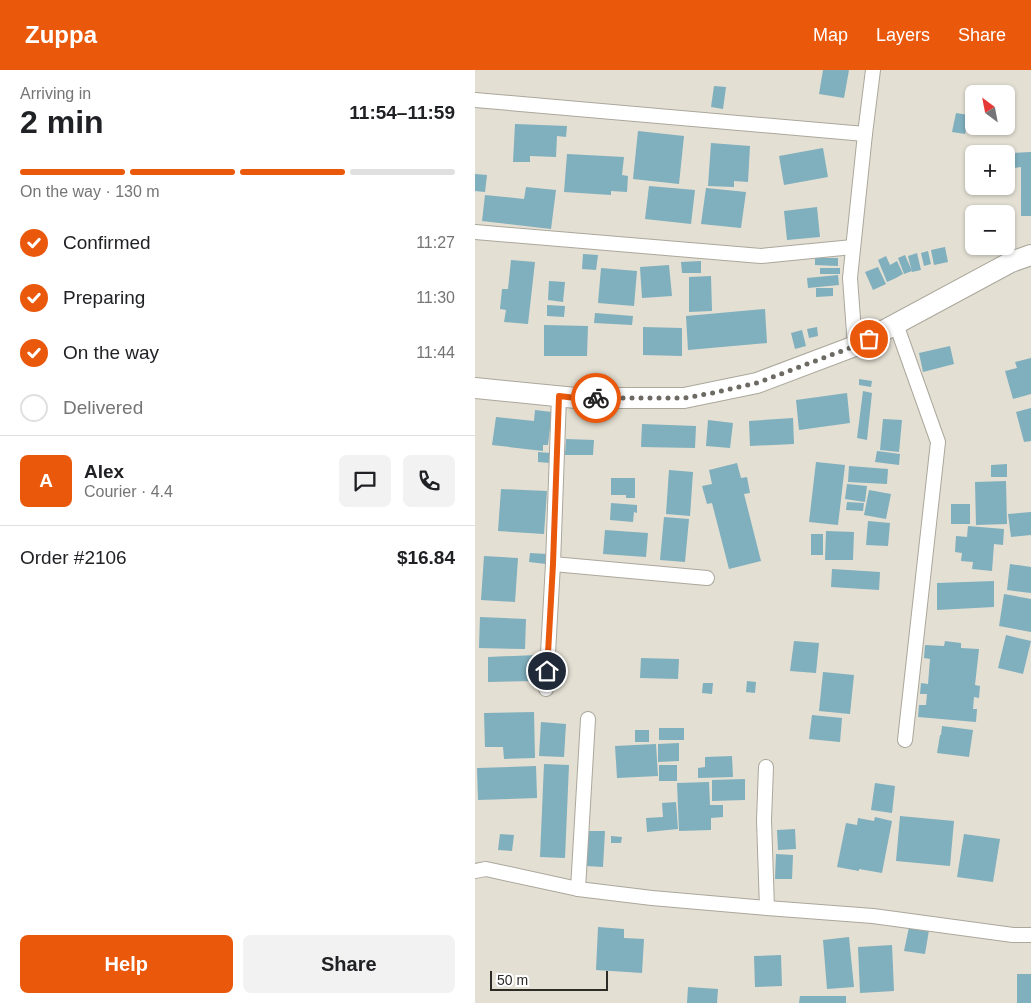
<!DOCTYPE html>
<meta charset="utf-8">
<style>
:root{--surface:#fff;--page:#f2f2f2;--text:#202124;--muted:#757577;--line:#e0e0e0;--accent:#ea580c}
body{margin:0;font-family:Helvetica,sans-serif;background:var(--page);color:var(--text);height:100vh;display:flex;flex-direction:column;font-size:19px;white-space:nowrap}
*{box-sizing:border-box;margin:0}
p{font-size:16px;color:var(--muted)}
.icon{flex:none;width:28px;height:28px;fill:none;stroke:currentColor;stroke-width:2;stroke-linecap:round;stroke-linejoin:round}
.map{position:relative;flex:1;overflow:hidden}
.drawer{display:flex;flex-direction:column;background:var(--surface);width:475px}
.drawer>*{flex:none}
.needle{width:32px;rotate:328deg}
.fabs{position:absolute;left:490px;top:15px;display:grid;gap:10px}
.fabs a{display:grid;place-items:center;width:50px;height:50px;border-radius:8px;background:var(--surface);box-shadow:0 1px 4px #0004;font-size:25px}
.scale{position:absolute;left:15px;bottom:12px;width:118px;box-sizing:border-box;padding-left:5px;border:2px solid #2c2b26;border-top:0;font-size:14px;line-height:18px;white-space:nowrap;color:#2c2b26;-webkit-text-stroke:4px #fff;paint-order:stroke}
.pin{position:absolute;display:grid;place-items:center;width:42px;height:42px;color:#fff;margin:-21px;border:2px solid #fff;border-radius:50%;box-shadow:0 1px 5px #0007}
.courier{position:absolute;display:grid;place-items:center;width:50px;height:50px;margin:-25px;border:4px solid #ea580c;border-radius:50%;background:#fff;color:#222;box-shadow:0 1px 6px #0007}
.overview em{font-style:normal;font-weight:600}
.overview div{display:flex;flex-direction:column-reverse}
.overview{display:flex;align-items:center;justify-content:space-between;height:85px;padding:0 20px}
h1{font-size:32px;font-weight:600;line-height:38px}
.bar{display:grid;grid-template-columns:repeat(4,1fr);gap:8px 5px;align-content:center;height:60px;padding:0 20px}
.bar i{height:6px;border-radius:4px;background:var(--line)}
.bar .on{background:var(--accent)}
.bar p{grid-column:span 4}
.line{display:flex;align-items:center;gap:12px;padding:0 20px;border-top:1px solid var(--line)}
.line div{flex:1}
.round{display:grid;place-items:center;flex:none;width:52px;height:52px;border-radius:8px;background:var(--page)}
ol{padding:0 20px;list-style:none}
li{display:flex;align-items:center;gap:15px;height:55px}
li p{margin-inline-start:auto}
li .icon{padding:5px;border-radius:50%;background:var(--accent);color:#fff;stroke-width:4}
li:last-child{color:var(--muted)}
li i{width:28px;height:28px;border:2px solid var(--line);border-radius:50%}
.button{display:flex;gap:10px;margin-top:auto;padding:10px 20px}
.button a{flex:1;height:58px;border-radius:8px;background:var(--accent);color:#fff;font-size:20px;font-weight:600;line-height:58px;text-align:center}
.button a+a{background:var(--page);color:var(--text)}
header{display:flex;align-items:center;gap:30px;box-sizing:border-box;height:70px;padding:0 25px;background:var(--accent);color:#fff}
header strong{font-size:24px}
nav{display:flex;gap:28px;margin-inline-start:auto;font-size:18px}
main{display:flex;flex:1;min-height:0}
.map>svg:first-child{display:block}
.building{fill:#80afbd}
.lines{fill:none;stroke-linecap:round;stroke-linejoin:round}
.street-casing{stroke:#aba79b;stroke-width:16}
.secondary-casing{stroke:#aba79b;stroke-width:22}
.street{stroke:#fff;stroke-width:14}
.secondary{stroke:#fff;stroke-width:20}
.done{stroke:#6c6a63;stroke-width:5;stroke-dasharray:0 9}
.route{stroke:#ea580c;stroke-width:6}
</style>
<header>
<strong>Zuppa</strong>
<nav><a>Map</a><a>Layers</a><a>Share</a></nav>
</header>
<main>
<section class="drawer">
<div class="overview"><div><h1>2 min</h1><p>Arriving in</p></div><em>11:54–11:59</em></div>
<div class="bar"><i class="on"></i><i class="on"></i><i class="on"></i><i></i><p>On the way · 130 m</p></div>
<ol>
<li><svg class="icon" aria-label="check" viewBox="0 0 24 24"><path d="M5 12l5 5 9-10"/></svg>Confirmed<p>11:27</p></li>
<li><svg class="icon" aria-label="check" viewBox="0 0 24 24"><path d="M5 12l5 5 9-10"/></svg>Preparing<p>11:30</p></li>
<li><svg class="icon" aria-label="check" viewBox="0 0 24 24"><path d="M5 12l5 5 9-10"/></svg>On the way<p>11:44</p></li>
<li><i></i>Delivered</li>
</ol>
<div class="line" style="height:90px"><b class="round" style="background:var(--accent);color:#fff">A</b><div><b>Alex</b><p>Courier · 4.4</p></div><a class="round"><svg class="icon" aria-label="chat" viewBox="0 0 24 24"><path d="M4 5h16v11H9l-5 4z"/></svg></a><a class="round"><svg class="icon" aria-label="phone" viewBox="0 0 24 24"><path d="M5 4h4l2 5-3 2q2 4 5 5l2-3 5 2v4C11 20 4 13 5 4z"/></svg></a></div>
<div class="line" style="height:65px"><div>Order #2106</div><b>$16.84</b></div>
<div class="button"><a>Help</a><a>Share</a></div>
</section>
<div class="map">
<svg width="556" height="933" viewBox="0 0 556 933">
<rect width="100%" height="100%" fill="#e3dfd3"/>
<g class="building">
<path d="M348,0H374L369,28L344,24Z"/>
<path d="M239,16L251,17L248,39L236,37Z"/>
<path d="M481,43L494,45L490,64L477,62Z"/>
<path d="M40,54L92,56L91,67L82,66L81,87L55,86V92H38Z"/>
<path d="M163,61L209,66L204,114L158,109Z"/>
<path d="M236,73L275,76L273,112L259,111V117L233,116Z"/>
<path d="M348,78L353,107L309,115L304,86Z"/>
<path d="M556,82V146H546V97L538,98V83Z"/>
<path d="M92,84L149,87L147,105L153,106L152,122L136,121V125L89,122Z"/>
<path d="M0,104L12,105L10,122L0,121Z"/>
<path d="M174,116L220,120L216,154L170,149Z"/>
<path d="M51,117L81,120L76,159L7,151L10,125L49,129Z"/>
<path d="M231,118L271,122L266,158L226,154Z"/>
<path d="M342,137L345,167L312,170L309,141Z"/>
<path d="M470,177L473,192L459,195L456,180Z"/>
<path d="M453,181L456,194L449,196L446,183Z"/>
<path d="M442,183L446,200L437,202L433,186Z"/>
<path d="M108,184L123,185L121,200L107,199Z"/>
<path d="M430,185L437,201L429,204L423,188Z"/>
<path d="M411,186L415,195L422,191L428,204L421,208L418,201L421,208L412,212L403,190Z"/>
<path d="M340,188H363V196L340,195Z"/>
<path d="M36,190L60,192L53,254L29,252L31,240L25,239L27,219H33Z"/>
<path d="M226,191V203H207L206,192Z"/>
<path d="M194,195L197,226L167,228L165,197Z"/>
<path d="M403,197L411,214L398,220L390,202Z"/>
<path d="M126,198L162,201L159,236L123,233Z"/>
<rect x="345" y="198" width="20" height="6"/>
<path d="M363,205L364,215L333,218L332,208Z"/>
<path d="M236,206L237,241L214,242V207Z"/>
<path d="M74,211L90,212L88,232L73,230Z"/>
<path d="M341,218H358V226L341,227Z"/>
<path d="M72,235L90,236L89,247L72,246Z"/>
<path d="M290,239L292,273L213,280L211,246Z"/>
<path d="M120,243L158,246L157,255L119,253Z"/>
<path d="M69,255L113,256L112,286H69Z"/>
<path d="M168,257L207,258V286L168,285Z"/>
<path d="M342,257L343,266L334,268L332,259Z"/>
<path d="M327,260L331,276L320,279L316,263Z"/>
<path d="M475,276L479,294L448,302L444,283Z"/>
<path d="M556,288V324L538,329L530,301L542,298L540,292Z"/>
<path d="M384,309L397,311L396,317L384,315Z"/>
<path d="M388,321L397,323L392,370L382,368Z"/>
<path d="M372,323L375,353L324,360L321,330Z"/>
<path d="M556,338V371L549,372L541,342Z"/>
<path d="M60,340L77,342L73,375H68V381L17,375L21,347L59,351Z"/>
<path d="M318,348L319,374L275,376L274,351Z"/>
<path d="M408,349L427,350L424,382L405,380Z"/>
<path d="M233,350L258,353L255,378L231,376Z"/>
<path d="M167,354L221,356L220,378L166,377Z"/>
<path d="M91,369L119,370L118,385H90Z"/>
<path d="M402,381L425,384L424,395L400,392Z"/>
<path d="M63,382L76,383L75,393L63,392Z"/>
<path d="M341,392L370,395L363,455L334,452Z"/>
<path d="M262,393L266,408L272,407L275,423L269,424L286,491L254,499L237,433L232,434L227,416L237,414L234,400Z"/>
<path d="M532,394V407H516V395Z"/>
<path d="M374,396L413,399L412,414L373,412Z"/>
<path d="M194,400L218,402L215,446L191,444Z"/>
<path d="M136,408H160V428H151V425H136Z"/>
<path d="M531,411L532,454L501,455L500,412Z"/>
<path d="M372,414L392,416L390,432L370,429Z"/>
<path d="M26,419L72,421L69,464L23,461Z"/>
<path d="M394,420L416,424L411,449L389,445Z"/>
<path d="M372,432L389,433L388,441L371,440Z"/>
<path d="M136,433L162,435V443L159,442L158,452L135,450Z"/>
<rect x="476" y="434" width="19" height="20"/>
<path d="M556,442V465L536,467L533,444Z"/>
<path d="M189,447L214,449L210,492L185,490Z"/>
<path d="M393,451L415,453L413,476L391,475Z"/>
<path d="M493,456L529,459L528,475L519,474L517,501L497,499L498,492L486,491L487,483L480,482L481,466L492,467Z"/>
<path d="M130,460L173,463L171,487L128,484Z"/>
<path d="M351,461L379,462L378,490H350Z"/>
<rect x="336" y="464" width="12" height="21"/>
<path d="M55,483L72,484L71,494L54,492Z"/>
<path d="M9,486L43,488L40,532L6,530Z"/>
<path d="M535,494L556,497V523L532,520Z"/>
<path d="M357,499L405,502L404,520L356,517Z"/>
<path d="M519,511V537L462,540V513Z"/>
<path d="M529,524L556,529V562L524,556Z"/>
<path d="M5,547L51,549L50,579L4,578Z"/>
<path d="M531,565L556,571L548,604L523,598Z"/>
<path d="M319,571L344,573L341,603L315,601Z"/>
<path d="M470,571L486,573V578L504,579L500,615L505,616L504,628L499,627L498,639H502L501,652L443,647L444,635H451L452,624H445L446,613L453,614L455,589L449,588L450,575L469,576Z"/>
<path d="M62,585L63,611L13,612V587Z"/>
<path d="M166,588L204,589L203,609L165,608Z"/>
<path d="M348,602L379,605L375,644L344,641Z"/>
<path d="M272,611L281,612L280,623L271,622Z"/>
<path d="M228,613H238L237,624L227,623Z"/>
<path d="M59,642L60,688L29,689L28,677H10L9,643Z"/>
<path d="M337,645L367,648L365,672L334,669Z"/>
<path d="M66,652L91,654L89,687L64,686Z"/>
<path d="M467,656L498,660L494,687L462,683L465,665H466Z"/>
<rect x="184" y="658" width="25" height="12"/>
<rect x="160" y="660" width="14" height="12"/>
<path d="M204,673V691L183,692V674Z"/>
<path d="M181,674L183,706L142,708L140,676Z"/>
<path d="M257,686L258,707L223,708V698L230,697V687Z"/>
<path d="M69,694L94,695L90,788L65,787Z"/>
<rect x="184" y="695" width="18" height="16"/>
<path d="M61,696L62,728L3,730L2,698Z"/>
<path d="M270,709V730L237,731V710Z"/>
<path d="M234,712L235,735H248V747L236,748V760L204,761L202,713Z"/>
<path d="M400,713L420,716L417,743L396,740Z"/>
<path d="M201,732L203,759L172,762L171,748L188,747L187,733Z"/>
<path d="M425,746L479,751L475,796L421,791Z"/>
<path d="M400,747L417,751L407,803L384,799V801L362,797L371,753L382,755L383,748L399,751Z"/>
<path d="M320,759L321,779L303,780L302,760Z"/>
<path d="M112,761H130L128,797L111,796Z"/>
<path d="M25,764L39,765L37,781L23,780Z"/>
<path d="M489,764L525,769L518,812L482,807Z"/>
<path d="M136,766L147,767L146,773H136Z"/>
<path d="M301,784L318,785L317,809H300Z"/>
<path d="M123,857L149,859V868L169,869L167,903L121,900Z"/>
<path d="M434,857L454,860L450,884L429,881Z"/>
<path d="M374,867L379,917L352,919L348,870Z"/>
<path d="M417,875L419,921L385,923L383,877Z"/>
<path d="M306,885L307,916L280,917L279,886Z"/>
<rect x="542" y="904" width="14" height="29"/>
<path d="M213,917L243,919L242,933H212Z"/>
<path d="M325,926H371V933H324Z"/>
</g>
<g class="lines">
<g class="street-casing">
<g id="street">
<path d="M0,30L390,64"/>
<path d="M0,162L286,186L378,177"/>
<path d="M421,254L463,372L430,670"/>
<path d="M380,276L375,208L390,64L398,0"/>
<path d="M78,494L232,508"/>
<path d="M71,619L78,494L84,326"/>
<path d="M291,697L289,750L292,838"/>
<path d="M0,801L11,799L103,819L177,828L292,838L398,846L538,865H556"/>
<path d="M103,819L113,649"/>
</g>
</g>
<g class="secondary-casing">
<path id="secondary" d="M0,318L101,328H209L282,313L380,276L536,192L556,185"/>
</g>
<use href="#street" class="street"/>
<use href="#secondary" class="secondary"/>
</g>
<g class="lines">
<path class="done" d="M121,328H209L238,323L282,313L380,276L394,269"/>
<path class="route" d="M72,601L78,494L84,326L101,328H121"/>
</g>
</svg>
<div class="fabs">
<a><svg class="needle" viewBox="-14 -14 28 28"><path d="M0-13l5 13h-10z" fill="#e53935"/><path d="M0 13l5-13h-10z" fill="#757577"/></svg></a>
<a>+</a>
<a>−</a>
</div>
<div class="scale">50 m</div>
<div class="pin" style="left:394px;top:269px;background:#ea580c"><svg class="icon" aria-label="bag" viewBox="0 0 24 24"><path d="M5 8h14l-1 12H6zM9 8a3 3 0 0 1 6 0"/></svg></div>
<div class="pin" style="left:72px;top:601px;background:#1f2937"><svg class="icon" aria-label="home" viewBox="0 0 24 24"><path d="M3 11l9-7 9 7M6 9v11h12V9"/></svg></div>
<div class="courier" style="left:121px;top:328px"><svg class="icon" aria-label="bike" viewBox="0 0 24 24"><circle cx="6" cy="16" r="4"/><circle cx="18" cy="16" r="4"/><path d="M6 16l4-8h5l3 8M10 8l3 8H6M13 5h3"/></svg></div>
</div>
</main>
